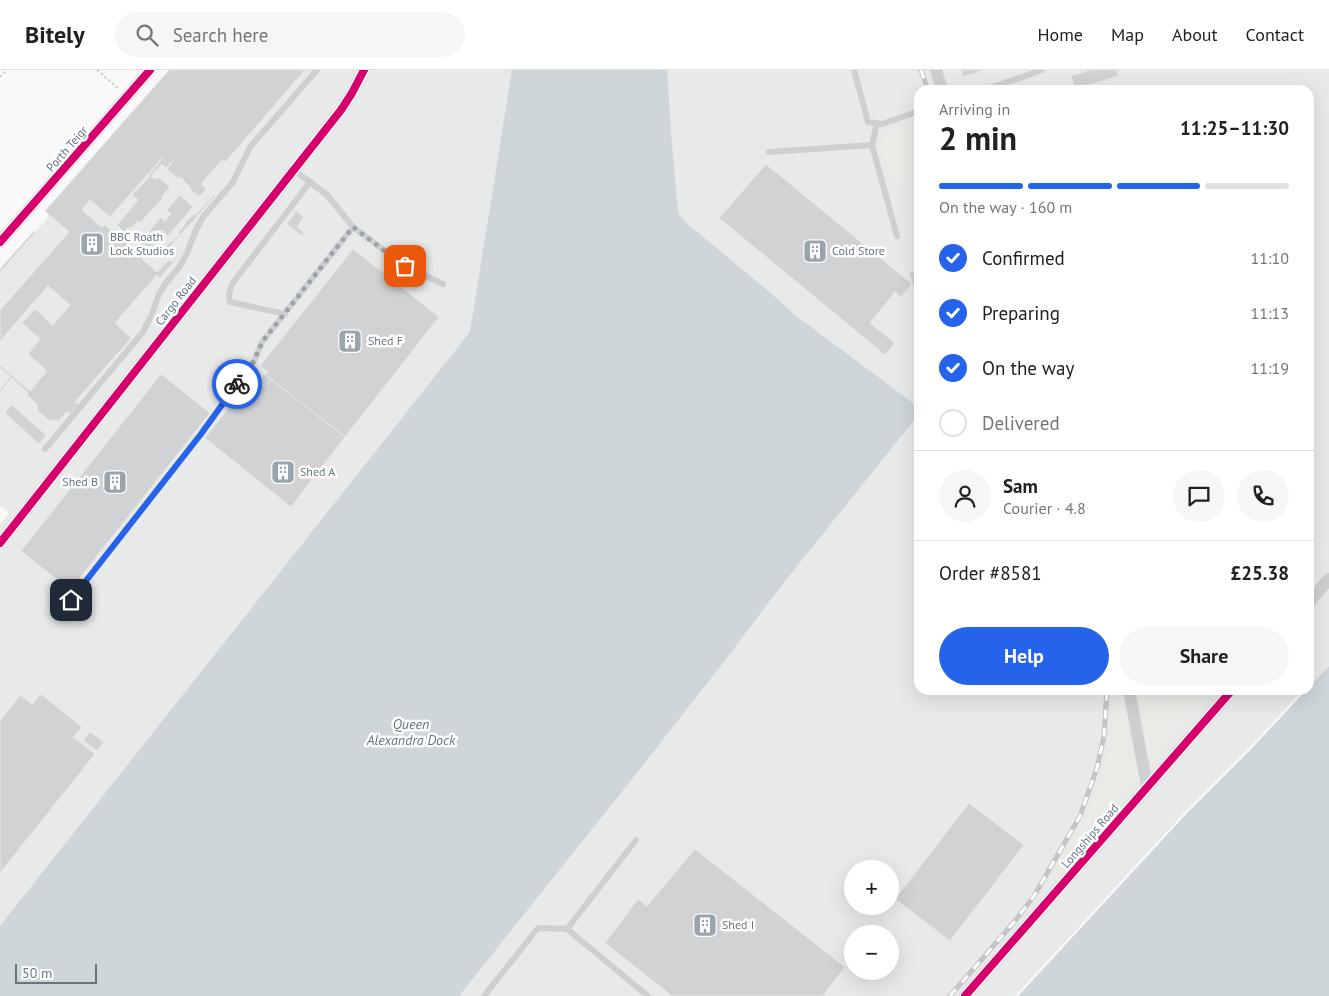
<!DOCTYPE html>
<meta charset="utf-8">
<style>
:root{--surface:#fff;--page:#f6f6f6;--text:#202124;--muted:#757577;--line:#e0e0e0;--accent:#2563eb}
body{margin:0;font-family:"PT Sans",sans-serif;background:var(--page);color:var(--text);height:100vh;display:flex;flex-direction:column;font-size:19px;white-space:nowrap}
*{box-sizing:border-box;margin:0}
p{font-size:16px;color:var(--muted)}
.icon{flex:none;width:28px;height:28px;fill:none;stroke:currentColor;stroke-width:2;stroke-linecap:round;stroke-linejoin:round}
.map{position:relative;flex:1;overflow:hidden}
.details{position:absolute;left:914px;top:15px;width:400px;height:610px;display:flex;flex-direction:column;background:var(--surface);border-radius:15px;box-shadow:0 5px 20px #0002}
.details>*{flex:none}
.tools{position:absolute;left:844px;top:790px;display:grid;gap:10px}
.tools a{display:grid;place-items:center;width:55px;height:55px;border-radius:50%;background:var(--surface);box-shadow:0 5px 20px #0002;font-size:25px}
.scale{position:absolute;left:15px;bottom:12px;width:82px;box-sizing:border-box;padding-left:5px;border:2px solid #657683;border-top:0;font-size:14px;line-height:18px;white-space:nowrap;color:#657683;-webkit-text-stroke:4px #fff;paint-order:stroke}
.pin{position:absolute;display:grid;place-items:center;width:42px;height:42px;color:#fff;margin:-21px;border-radius:10px;box-shadow:0 2px 8px #0006}
.courier{position:absolute;display:grid;place-items:center;width:50px;height:50px;margin:-25px;border:4px solid #2563eb;border-radius:50%;background:#fff;color:#222;box-shadow:0 1px 6px #0007}
.head em{font-style:normal;font-weight:600}
.head div{display:flex;flex-direction:column-reverse}
.head{display:flex;align-items:center;justify-content:space-between;height:85px;padding:0 25px}
h1{font-size:32px;font-weight:600;line-height:38px}
.bar{display:grid;grid-template-columns:repeat(4,1fr);gap:8px 5px;align-content:center;height:60px;padding:0 25px}
.bar i{height:6px;border-radius:4px;background:var(--line)}
.bar .selected{background:var(--accent)}
.bar p{grid-column:span 4}
.line{display:flex;align-items:center;gap:12px;padding:0 25px;border-top:1px solid var(--line)}
.line div{flex:1}
.round{display:grid;place-items:center;flex:none;width:52px;height:52px;border-radius:26px;background:var(--page)}
ol{padding:0 25px;list-style:none}
li{display:flex;align-items:center;gap:15px;height:55px}
li p{margin-inline-start:auto}
li .icon{padding:5px;border-radius:50%;background:var(--accent);color:#fff;stroke-width:4}
li:last-child{color:var(--muted)}
li i{width:28px;height:28px;border:2px solid var(--line);border-radius:50%}
.primary-button{display:flex;gap:10px;margin-top:auto;padding:10px 25px}
.primary-button a{flex:1;height:58px;border-radius:30px;background:var(--accent);color:#fff;font-size:20px;font-weight:600;line-height:58px;text-align:center}
.primary-button a+a{background:var(--page);color:var(--text)}
header{display:flex;align-items:center;gap:30px;box-sizing:border-box;height:70px;padding:0 25px;background:var(--surface);border-bottom:1px solid var(--line)}
header strong{font-size:24px}
nav{display:flex;gap:28px;margin-inline-start:auto;font-size:18px}
.search{width:350px;height:45px;background:var(--page);display:flex;align-items:center;gap:12px;box-sizing:border-box;padding:0 18px;border-radius:28px;color:var(--muted);font-size:19px}
.map>svg:first-child{display:block}
.built{fill:#e8e9e9;fill-rule:evenodd}
.green{fill:#e8ebe6}
.water{fill:#ced6d9}
.pier{fill:#f9f9f9}
.building{fill:#d0d2d3;stroke:#e8e8e8}
.lines{fill:none;stroke-linecap:round;stroke-linejoin:round}
.path{stroke:#cbcccd;stroke-width:2;stroke-dasharray:2.5 2.5;stroke-linecap:butt}
.service{stroke:#cecfd0;stroke-width:6}
.minor{stroke:#cecfd0;stroke-width:12}
.rail-casing{stroke:#c3c5c6;stroke-width:5}
.rail{stroke:#fff;stroke-width:3;stroke-dasharray:9;stroke-linecap:butt}
.cycleway-casing{stroke:#fff;stroke-width:11}
.cycleway{stroke:#d6006c;stroke-width:8}
.done{stroke:#99a4ac;stroke-width:5;stroke-dasharray:0 9}
.route{stroke:#2563eb;stroke-width:6}
.labels{text-anchor:middle;stroke-width:5;stroke-linejoin:round;paint-order:stroke}
.street-label{font-size:12px;fill:#657683;stroke:#fff}
.poi-label{font-size:12px;fill:#657683;stroke:#fff;text-anchor:start}
.water-label{font-size:14px;font-style:italic;fill:#60757c;stroke:#fff}
</style>
<header>
<strong>Bitely</strong>
<div class="search"><svg class="icon" aria-label="search" viewBox="0 0 24 24"><circle cx="10" cy="10" r="6"/><path d="M15 15l6 6"/></svg>Search here</div>
<nav><a>Home</a><a>Map</a><a>About</a><a>Contact</a></nav>
</header>
<div class="map">
<svg width="1329" height="926" viewBox="0 0 1329 926">
<rect width="100%" height="100%" fill="#f9f9f9"/>
<path class="built" d="M169,0H1329V596L1309,617V20H919V620H1306L1252,678L1186,744L1018,926H0V454L9,443L0,436V199L34,161L35,162L48,148L47,146L49,144L45,141ZM852,799H890V836H852ZM852,864H890V901H852Z"/>
<g class="green">
<path d="M919,50V131C898,111 878,100 882,68C893,59 905,54 919,50Z"/>
<path d="M1319,462L1327,484L1309,514V479Z"/>
<path d="M1115,620H1144L1162,634L1188,620H1216L1187,652L1044,819L1085,751L1110,679Z"/>
</g>
<g class="water">
<path d="M512,0H667L671,62L678,143L684,151L767,220L795,245L913,333L916,343L915,349L781,516L723,593L632,709L459,926H0V856L470,262Z"/>
<path d="M1329,596V926H1018L1186,744L1252,678L1306,620H1309V617Z"/>
</g>
<path class="pier" d="M1303,620H1306L1252,678L1186,744L1018,926H1015L1184,743L1250,677Z"/>
<g class="building">
<path d="M169,0H305L228,89L225,92L222,90L201,114L206,119L200,126H198L190,119L191,118L180,107L179,109L167,99L172,93L171,92L166,98L162,94L151,106L156,110L158,107L170,117L161,127L163,128L140,153L138,151L130,159L128,157L124,162L117,155L138,130L132,125L150,106L149,105L164,86L110,147L90,130L82,140L99,155L102,157L105,155L114,163L113,164L122,171L123,170L143,188L142,189L157,202L170,189L172,192L177,186L178,187L160,208L157,205L115,253L131,268L75,332L79,334L70,344L67,341L58,352L56,350L50,351L38,341L37,334L27,325L28,323L12,308L0,322V319L11,307L0,298V295L30,321L47,301L28,284L40,269L22,253L35,239L53,255L70,235L48,216L0,271V240L69,162L45,141Z"/>
<path d="M961,0H984L963,7Z"/>
<path d="M1090,0H1117L1119,6L1075,19L1071,6Z"/>
<path d="M766,94L912,214L901,227L895,222L870,253L895,273L885,285L719,148Z"/>
<path d="M215,124L216,125L159,189L158,188L162,184L161,182L171,171L172,172L180,164L178,163L186,153H185L194,144L195,145Z"/>
<path d="M180,125L193,137L168,166L162,160L155,169L157,171L151,177L149,176L147,179L140,173L161,147L165,151L171,144L167,140Z"/>
<path d="M296,141L304,147L297,157L304,163L302,166L287,154Z"/>
<path d="M34,161L35,163L0,202V199Z"/>
<path d="M353,179L439,247L345,367L265,305L268,302L260,296Z"/>
<path d="M919,199V236L909,203Z"/>
<path d="M161,304L210,343L70,520L21,481Z"/>
<path d="M264,304L345,367L291,437L205,368L254,306L259,311Z"/>
<path d="M12,335L46,365L39,374L5,343Z"/>
<path d="M41,624L82,657L73,667L95,684L0,803V651L20,625L32,634Z"/>
<path d="M90,662L104,672L97,681L83,670Z"/>
<path d="M969,733L1024,775L950,871L895,829Z"/>
<path d="M695,779L845,897L823,926H672L605,873L638,829L647,836Z"/>
</g>
<g class="lines">
<g class="path">
<path d="M97,0L118,18"/>
<path d="M0,7L7,0"/>
</g>
<g class="service">
<path d="M854,0L868,52L882,54L919,41"/>
<path d="M984,20L1042,0"/>
<path d="M877,53L872,75L897,166"/>
<path d="M769,82L872,75"/>
<path d="M294,100L327,125L353,157L405,196L443,214"/>
<path d="M285,244L230,232L229,224L232,214L310,112"/>
<path d="M45,379L143,262L152,244L159,224L165,214L180,196L187,183L196,160L203,147L233,112L250,77L317,0"/>
<path d="M71,530L201,364L254,291L262,272L353,157"/>
<path d="M636,770L567,859L648,926"/>
<path d="M484,926L538,858L567,859"/>
</g>
<g class="minor">
<path d="M936,0L942,20"/>
<path d="M0,172L150,0"/>
<path d="M0,473L341,40L352,23L364,0"/>
<path d="M1309,532L1329,509"/>
<path d="M1129,620L1147,716"/>
<path d="M965,926L1232,620"/>
</g>
<g class="rail-casing">
<g id="rail">
<path d="M921,0L928,20"/>
<path d="M950,926L1015,851L1034,826L1080,746L1097,698L1104,666L1107,620"/>
</g>
</g>
<use href="#rail" class="rail"/>
<g class="cycleway-casing">
<g id="cycleway">
<path d="M0,172L150,0"/>
<path d="M0,473L341,40L352,23L364,0"/>
<path d="M965,926L1232,620"/>
</g>
</g>
<use href="#cycleway" class="cycleway"/>
</g>
<g class="lines">
<path class="done" d="M237,314L254,291L262,272L353,157L405,196"/>
<path class="route" d="M71,530L201,364L237,314"/>
</g>
<defs>
<g id="building-square" transform="scale(1.25)"><rect x="-9" y="-9" width="18" height="18" rx="4" fill="#99a4ac" stroke="#fff"/><path d="M-4-6H4V6H1V3H-1V6H-4ZM-2.5-4.3h1.7v1.8h-1.7ZM.8-4.3h1.7v1.8H.8ZM-2.5-1h1.7V.8h-1.7ZM.8-1h1.7V.8H.8Z" fill="#fff"/></g>
</defs>
<g fill-rule="evenodd">
<use href="#building-square" x="92" y="174"/>
<use href="#building-square" x="815" y="181"/>
<use href="#building-square" x="350" y="271"/>
<use href="#building-square" x="283" y="402"/>
<use href="#building-square" x="115" y="412"/>
<use href="#building-square" x="705" y="855"/>
</g>
<g class="labels">
<g class="street-label">
<text transform="translate(67 79) rotate(-49)" y="4">Porth Teigr</text>
<text transform="translate(176 231) rotate(-52)" y="4">Cargo Road</text>
<text transform="translate(1090 766) rotate(-49)" y="4">Longships Road</text>
</g>
<g class="poi-label">
<text x="110" y="171">BBC Roath<tspan x="110" dy="14">Lock Studios</tspan></text>
<text x="832" y="185">Cold Store</text>
<text x="368" y="275">Shed F</text>
<text x="300" y="406">Shed A</text>
<text x="98" y="416" text-anchor="end">Shed B</text>
<text x="722" y="859">Shed I</text>
</g>
<g class="water-label">
<text x="411" y="659">Queen<tspan x="411" dy="16">Alexandra Dock</tspan></text>
</g>
</g>
</svg>
<div class="tools">
<a>+</a>
<a>−</a>
</div>
<div class="scale">50 m</div>
<div class="pin" style="left:405px;top:196px;background:#ea580c"><svg class="icon" aria-label="bag" viewBox="0 0 24 24"><path d="M5 8h14l-1 12H6zM9 8a3 3 0 0 1 6 0"/></svg></div>
<div class="pin" style="left:71px;top:530px;background:#1f2937"><svg class="icon" aria-label="home" viewBox="0 0 24 24"><path d="M3 11l9-7 9 7M6 9v11h12V9"/></svg></div>
<div class="courier" style="left:237px;top:314px"><svg class="icon" aria-label="bike" viewBox="0 0 24 24"><circle cx="6" cy="16" r="4"/><circle cx="18" cy="16" r="4"/><path d="M6 16l4-8h5l3 8M10 8l3 8H6M13 5h3"/></svg></div>
<section class="details">
<div class="head"><div><h1>2 min</h1><p>Arriving in</p></div><em>11:25–11:30</em></div>
<div class="bar"><i class="selected"></i><i class="selected"></i><i class="selected"></i><i></i><p>On the way · 160 m</p></div>
<ol>
<li><svg class="icon" aria-label="check" viewBox="0 0 24 24"><path d="M5 12l5 5 9-10"/></svg>Confirmed<p>11:10</p></li>
<li><svg class="icon" aria-label="check" viewBox="0 0 24 24"><path d="M5 12l5 5 9-10"/></svg>Preparing<p>11:13</p></li>
<li><svg class="icon" aria-label="check" viewBox="0 0 24 24"><path d="M5 12l5 5 9-10"/></svg>On the way<p>11:19</p></li>
<li><i></i>Delivered</li>
</ol>
<div class="line" style="height:90px"><a class="round"><svg class="icon" aria-label="person" viewBox="0 0 24 24"><circle cx="12" cy="8" r="4"/><path d="M4 21q1-7 8-7t8 7"/></svg></a><div><b>Sam</b><p>Courier · 4.8</p></div><a class="round"><svg class="icon" aria-label="chat" viewBox="0 0 24 24"><path d="M4 5h16v11H9l-5 4z"/></svg></a><a class="round"><svg class="icon" aria-label="phone" viewBox="0 0 24 24"><path d="M5 4h4l2 5-3 2q2 4 5 5l2-3 5 2v4C11 20 4 13 5 4z"/></svg></a></div>
<div class="line" style="height:65px"><div>Order #8581</div><b>£25.38</b></div>
<div class="primary-button"><a>Help</a><a>Share</a></div>
</section>
</div>
